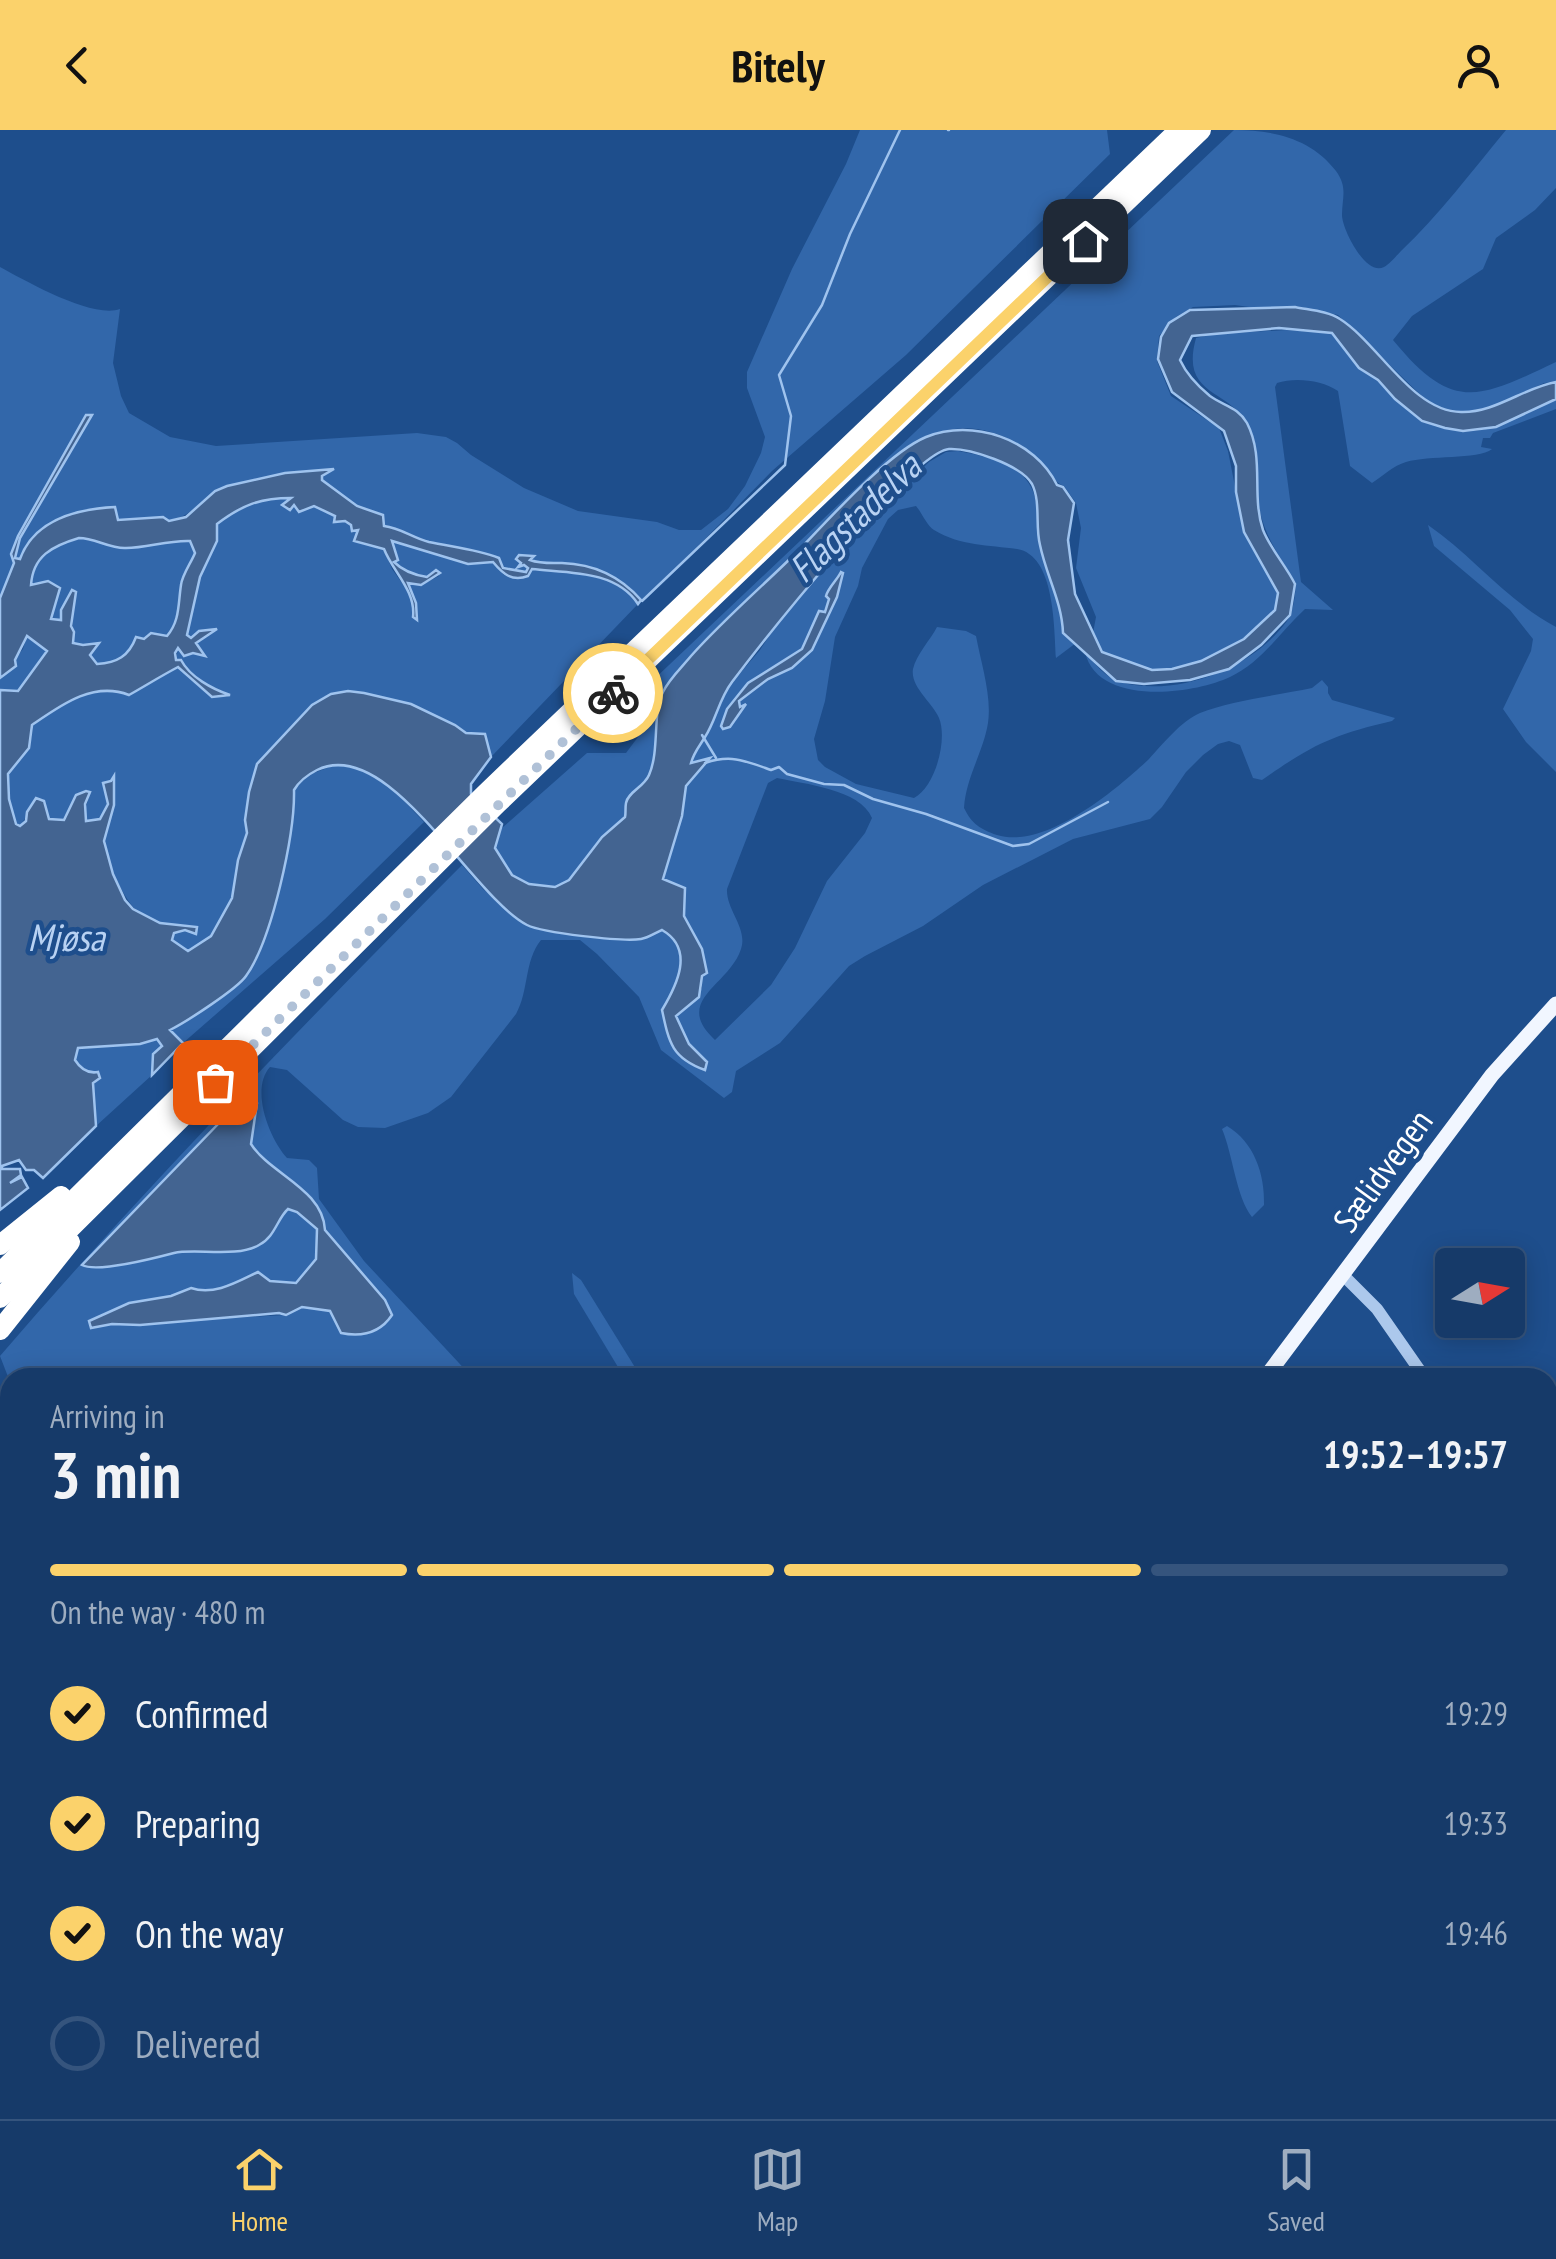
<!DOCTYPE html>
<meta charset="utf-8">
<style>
:root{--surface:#163a69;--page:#234571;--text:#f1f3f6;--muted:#9eadc0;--line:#35547d;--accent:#fbd26b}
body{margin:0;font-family:"PT Sans Narrow",sans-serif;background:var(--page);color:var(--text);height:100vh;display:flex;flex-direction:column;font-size:38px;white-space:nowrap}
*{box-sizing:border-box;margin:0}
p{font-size:32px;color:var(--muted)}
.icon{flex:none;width:55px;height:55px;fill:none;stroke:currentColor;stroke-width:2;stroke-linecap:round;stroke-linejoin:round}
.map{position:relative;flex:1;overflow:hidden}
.sheet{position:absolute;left:0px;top:1238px;width:1558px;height:752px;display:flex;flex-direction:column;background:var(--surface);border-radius:30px 30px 0 0;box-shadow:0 5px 25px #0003,0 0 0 2px var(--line)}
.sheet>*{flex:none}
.needle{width:65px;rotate:79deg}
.controls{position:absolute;left:1435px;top:1118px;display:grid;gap:20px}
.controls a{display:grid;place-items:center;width:90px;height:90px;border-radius:10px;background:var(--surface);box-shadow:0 5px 25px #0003,0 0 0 2px var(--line);font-size:50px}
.pin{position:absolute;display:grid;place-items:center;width:85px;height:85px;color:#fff;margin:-42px;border-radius:20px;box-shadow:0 5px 15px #0006}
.courier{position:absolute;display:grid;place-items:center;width:100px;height:100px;margin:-50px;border:8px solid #fbd26b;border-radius:50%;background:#fff;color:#222;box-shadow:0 2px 12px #0007}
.overview em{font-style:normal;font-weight:600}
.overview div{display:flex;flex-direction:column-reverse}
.overview{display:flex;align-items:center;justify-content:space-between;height:170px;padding:0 50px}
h1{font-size:65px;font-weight:600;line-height:75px}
.bar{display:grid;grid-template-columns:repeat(4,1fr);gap:15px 10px;align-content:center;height:120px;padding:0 50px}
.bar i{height:12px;border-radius:8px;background:var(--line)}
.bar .current{background:var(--accent)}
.bar p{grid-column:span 4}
ol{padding:0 50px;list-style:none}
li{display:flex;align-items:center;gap:30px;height:110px}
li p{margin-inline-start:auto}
li .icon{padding:10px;border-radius:50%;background:var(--accent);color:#111;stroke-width:4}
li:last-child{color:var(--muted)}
li i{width:55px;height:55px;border:5px solid var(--line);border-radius:50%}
header{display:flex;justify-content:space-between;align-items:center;height:130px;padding:0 50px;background:var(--accent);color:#111;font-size:45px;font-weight:600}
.menu{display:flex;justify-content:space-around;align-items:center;height:140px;border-top:2px solid var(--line);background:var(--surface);font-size:28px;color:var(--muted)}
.menu a{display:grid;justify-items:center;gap:5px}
.menu .current{color:var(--accent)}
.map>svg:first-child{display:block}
.green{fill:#3267aa;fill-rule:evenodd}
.water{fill:#436491;stroke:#9fc3ee;stroke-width:2.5;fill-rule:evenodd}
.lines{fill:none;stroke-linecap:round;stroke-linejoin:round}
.stream{stroke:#9fc3ee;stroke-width:2.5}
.minor{stroke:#acc8ec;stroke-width:12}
.major{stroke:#f1f6ff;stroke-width:15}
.highway{stroke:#fff;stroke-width:20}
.done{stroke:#b0c1d7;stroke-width:10;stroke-dasharray:0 18}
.route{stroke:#fbd26b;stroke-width:12}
.labels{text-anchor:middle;stroke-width:9;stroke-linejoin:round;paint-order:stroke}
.street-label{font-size:35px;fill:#fff;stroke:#1e4e8c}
.water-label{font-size:38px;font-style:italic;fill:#b8d2f3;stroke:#1e4e8c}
</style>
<header><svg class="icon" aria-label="back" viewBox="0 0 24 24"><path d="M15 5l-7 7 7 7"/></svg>Bitely<svg class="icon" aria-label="person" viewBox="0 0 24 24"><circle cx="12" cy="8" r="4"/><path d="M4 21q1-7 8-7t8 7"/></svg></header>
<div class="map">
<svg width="1556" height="1989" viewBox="0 0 1556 1989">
<rect width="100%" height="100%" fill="#1e4e8c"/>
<g class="green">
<path d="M860,0H1107L1110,24L906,225L772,341L647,468L641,470C610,434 582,435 538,433L531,432L533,426L519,425L528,438L526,442L503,438L499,428C476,419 452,418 429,412C413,407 400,398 384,396L383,385L358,376L322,350V346L330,340L306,341L227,356C203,366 195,385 169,391L163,387L118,390L114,377C62,380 52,392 20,430L15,428L20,408L91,283L18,406L12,428L15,433L0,468V137C26,151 92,189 120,179L113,233L121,266L129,283L170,307L216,316L417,303L446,307L457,313L471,325L524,358L578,381L657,392L679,400H701L728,379L745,356L761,323L765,307L747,258V242L792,139L846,34Z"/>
<path d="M1234,0C1272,0 1311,8 1336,41C1348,58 1342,67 1342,85C1342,99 1366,147 1384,137C1390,134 1396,126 1401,121C1439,85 1472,41 1506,0H1556V58L1535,80L1496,108L1483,139L1412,186L1393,210C1453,283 1478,269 1556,232V252L1544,253L1490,279L1459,283L1432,276L1338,185L1296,176L1256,178L1235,175L1193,177L1176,187L1159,206L1157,231L1171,266L1219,298L1228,321L1244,402L1278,463L1275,480L1244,509L1201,531L1172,540H1153L1102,523L1093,503L1096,487L1076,438L1081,398L1076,373L1064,356C1052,352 1044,333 1032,324C980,283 929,294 883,335L678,539L660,564L657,612L650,644L640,660L631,665L626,672L625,688L602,707L569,750L555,757L529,754L512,745L495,718L502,698L587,623H626L638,607L631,571Z"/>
<path d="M1286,200L1333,203C1342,213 1348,224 1357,234C1363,242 1374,246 1381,254C1414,287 1449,314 1499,295C1518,288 1537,277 1556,269V279L1493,303L1490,308H1483L1481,317L1492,319C1478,330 1428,325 1406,332C1393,336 1384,345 1372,353L1350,336L1338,261C1322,250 1295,247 1277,253L1275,257L1301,452L1333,480L1305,479C1280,502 1262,532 1230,547C1192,565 1097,576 1085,522C1094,533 1106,548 1120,552C1177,568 1253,538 1287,491C1294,481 1295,465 1296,453C1281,430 1264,405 1259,377C1254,346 1264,323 1247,293C1227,258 1180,266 1196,208L1214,204Z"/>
<path d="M958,321C990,327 1031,335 1036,373C1039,388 1037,404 1041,420C1050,447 1062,474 1063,503L1076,513L1056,528C1054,497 1055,425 1017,419C989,415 960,416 934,400C927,396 922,383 916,376L898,380L888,389L862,438L858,456L835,507L825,571L814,609L818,630L825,637L856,654L914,668C935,657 948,610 939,588C933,573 910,557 913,539C916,525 931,509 937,497L966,501L976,506C981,533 992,566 988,593C983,623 966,647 964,678C972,694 980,699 997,705C1045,720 1116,660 1149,629C1163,614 1181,591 1200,583C1230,571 1279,565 1312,558L1322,550L1328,557V563L1332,570L1395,588L1392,591C1332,605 1312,615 1262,650L1253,648L1240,615L1229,611L1218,614L1203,625L1186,642L1162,677L1150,689L1073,709L983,755L923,796L865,826L849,836L780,913L736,941L732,962L724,968L661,920L639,867L597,824L580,810H541C524,831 529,861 516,884L451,967L428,983L385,998L358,997L343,990L287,940L270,937C250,959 269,1008 287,1028L309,1030L317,1038L319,1069L364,1131L472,1247L292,1248L246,1242L171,1240L139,1247L10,1248V1252L0,1226C147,1055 304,894 462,735L483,759L528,796L623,810L643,809L662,800C695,819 677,855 662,880L685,930L705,940L706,932C693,918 680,905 676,886L702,858L694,808L684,786L685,758L662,750L682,686L686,656L710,628L690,633L730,555L760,520L786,480L854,404L929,332L946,322ZM777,648C804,654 860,659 872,688L865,703L827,751L795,818L771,855L715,910C672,870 729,856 741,819C748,798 726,780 727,759L768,653ZM250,962L257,982L251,1014L261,1030L281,1042L359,1143L385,1170L387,1193C363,1207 342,1211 330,1181L302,1177L286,1185L112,1194L129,1173L171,1166L191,1158C214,1166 237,1152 258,1142L269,1151L296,1153L316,1129L317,1099L297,1081L288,1079C277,1089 275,1106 259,1115C238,1127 205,1118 181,1121C159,1125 101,1145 83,1135Z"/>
<path d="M266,368H292L291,372L299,382L314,376L356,397L361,412L384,419L392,439L413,468L418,487L408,454L410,451L421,455L439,446L436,440L427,447C414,445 401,440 393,431L398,429L391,411L468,434L493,432L504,445L517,448L531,439L562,440L593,446L621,454L638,474L491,627L484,604H466L439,588L364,563L303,586L287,600L249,662L245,690L247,703L238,730L232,768L222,790L211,806L188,821L172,810L174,803L197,798C154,791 141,797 119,755C112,741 105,725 105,709C104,693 115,679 114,663L108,665C109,679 103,695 86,692L84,684L90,663L76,666L64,690H49L44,671L34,675L20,696L16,694L9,669L8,644C19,628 35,616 32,595C55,580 75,564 104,560C114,558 126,561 136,558C152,554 163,544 178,537L212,567H227L229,564L204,553L176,530L178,518L199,524L196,513L215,500L191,508L187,505L200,447L217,411V394L243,376Z"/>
<path d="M1428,395C1473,426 1507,471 1556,497V642L1526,612L1503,579L1531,521L1533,509L1510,480L1434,416Z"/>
<path d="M79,408C95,407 110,418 126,418C148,418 168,410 190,411L195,422L202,408L204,414C197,425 188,434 183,449C176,468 182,489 167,506L151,503L118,531L98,534L90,525L92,521L73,513L72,461L61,480V490L51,489L30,450C42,422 48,417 79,408Z"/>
<path d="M27,505L47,522L18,562L0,560V548L16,536L14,530L23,519Z"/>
<path d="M338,634C376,636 399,666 424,692L325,789L183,913L169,901C185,893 236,860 246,847C272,812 295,703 294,660L308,645Z"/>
<path d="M157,908L162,916L152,931V945L96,996L93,952L100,948L80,937L75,930L78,918L140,914Z"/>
<path d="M1227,996C1254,1012 1265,1044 1264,1075L1252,1087C1236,1067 1233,1025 1222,999Z"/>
<path d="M572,1143L581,1150L641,1247H624L574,1164Z"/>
</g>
<g class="water">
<path d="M1295,177C1309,180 1328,181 1340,189C1378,213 1413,282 1461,282C1495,283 1523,258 1556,252V269L1496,297L1463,301L1445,298L1422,291L1395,269L1378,250L1359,238L1332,203L1279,198L1192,206L1180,230C1186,243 1199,257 1210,266C1224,276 1238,277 1247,293C1265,328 1251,365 1263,400C1270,418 1286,436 1295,454L1290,485L1261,515L1229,539L1190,550L1144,554L1116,551L1063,503C1062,472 1046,445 1040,415C1035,396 1041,372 1032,354C1021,335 970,318 949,319C912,322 760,515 732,552C719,569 716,590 705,607C699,617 694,622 691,633L710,628L686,656L682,686L663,749L685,758L684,786L702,819L707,843L702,846L699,867L676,886L689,914L707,932L705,940C672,928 669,913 662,880C677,855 695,819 662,800C655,803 648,808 641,809C623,812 543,803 527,795C470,765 389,605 317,640C307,645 300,650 294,660C295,704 272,810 246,846C237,859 186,892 170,900L183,913L152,945L153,924L162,916L157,909L140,914L78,918L75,930C80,938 87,944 98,942L100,948L93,953L96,996L43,1048L34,1040H26L19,1030L2,1036V1039H20L21,1045L10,1053L22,1047L28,1058L0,1080V560L18,561L47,521L27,506L15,530L16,536L0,548V468L14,433L11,424L18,406L86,285H92L20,408L15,428L20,429C34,390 76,379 115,377L118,390L163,387L169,391L186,387L215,361L227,356L285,343L334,339L322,346V350L357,376L383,385L384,396C401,398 413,408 429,412C452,417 476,419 499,428L503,438L526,442L528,438L524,435L518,437L521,433L516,429L519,425L534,426L530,430C541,434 551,433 562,433C594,434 620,446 641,470L638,474C616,440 568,443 532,439L528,446C512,452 503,444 493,432L468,434L392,411L398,430L394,432C402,440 414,445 427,447L436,440L440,443L421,455L408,453L416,473L417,490L413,487C416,461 393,442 384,419L354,411L358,400L352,401L351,395L345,391L334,392L335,386L314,376L299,382L294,375L290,380L282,375L291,368C260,368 242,375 217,394V411L200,447L187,505L191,508L199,501L217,499L196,513L205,526L193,523L184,526L178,518L175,523L176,530H181C190,547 212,559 230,565L212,567L178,537C161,546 145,556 129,565C93,551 61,575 32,595L29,618L8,644L9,669L16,694L20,696L26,691L27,682L36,668L44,671L49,689L64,690L76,665L86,661L90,662L85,674L86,691L100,689L108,674L103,653L111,651L114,646V675L104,711L113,744L125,770L133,779L160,793L197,797L196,804L185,800L174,803L172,810L188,821L211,806L232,768L238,730L247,703L245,690L249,662L257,634L312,575L331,564L348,561L364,563L411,574L455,595L466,603L485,604L491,627L471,654V664L502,694L495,718L512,745L529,754L555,757L569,750L602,707L625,687C626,683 625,678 626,673C628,662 644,657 649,645C660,620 652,583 663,562C669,549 682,537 691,526C725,488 764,455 800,419C830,388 888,323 926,307C972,288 1035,309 1057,355L1063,357L1074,373L1068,410L1075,464L1102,522L1152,540L1172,539L1201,531L1244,509L1275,480L1278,463L1244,402L1236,362V336L1224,301L1172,262L1158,229L1161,207L1169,193L1190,180ZM79,408C95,408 110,419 126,418C147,418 168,410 190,411L195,423C191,433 182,445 181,455C178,474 180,491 167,506L151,503L144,509L136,507C129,526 117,533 97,534L90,525L99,513L83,515L73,513L74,502L71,496L76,462L72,460L61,480V490L51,489L60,458L48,451L31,455C33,426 52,416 79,408Z"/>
<path d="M841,442L843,443L837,467L812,520L792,538L768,549L739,571L740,577L746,574L730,597L723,599L721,596L727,579L748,553L802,519L819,481L825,482L829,469L826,466C828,458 837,450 841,442Z"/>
<path d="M250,961L257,973L251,1014C270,1044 323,1059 325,1100L385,1170L392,1185C380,1203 361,1207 341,1203L330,1181L302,1177L286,1185L279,1183L140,1195L112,1194L91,1198L89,1191L129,1173L171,1166L191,1158C214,1166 237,1152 258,1142L270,1151L296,1153L316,1129L317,1099L297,1082L288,1079C277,1089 275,1107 259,1115C237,1128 195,1118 174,1123C155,1128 97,1143 82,1135Z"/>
</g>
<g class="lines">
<g class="stream">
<path d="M948,0H949"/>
<path d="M642,471L785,335L791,286L779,245L822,175L850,104L900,0"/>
<path d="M702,605L716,628"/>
<path d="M705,633C731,624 746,631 771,640L779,637L787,644L824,654L844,655L873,669L926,684L1013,716L1029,714L1108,672"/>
</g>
<g class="minor">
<path d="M1343,1145L1377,1179L1425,1248"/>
<path d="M156,1248L196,1242L257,1248"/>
<path d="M0,1319L10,1314"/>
<path d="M0,1436L10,1457"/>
<path d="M1548,1481L1556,1546"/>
<path d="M0,1737L10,1733"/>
<path d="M0,1883L10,1916"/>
<path d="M30,1980L31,1981"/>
<path d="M170,1980L172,1989"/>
<path d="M643,1980L654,1989"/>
<path d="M887,1980L896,1989"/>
<path d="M873,1989L882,1980"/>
</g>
<g class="major">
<path d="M1265,1248L1492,945L1556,874"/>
<path d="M569,1989L578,1980"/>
</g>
<g class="highway">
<path d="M0,1115L61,1066"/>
<path d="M0,1143L486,663L1179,0"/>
<path d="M0,1168L497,674L1201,0"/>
<path d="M0,1200L70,1112"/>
<path d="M0,1612L10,1653"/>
<path d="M0,1660L10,1697"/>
<path d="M100,1980L103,1989"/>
</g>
</g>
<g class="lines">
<path class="done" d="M215,952L613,563"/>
<path class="route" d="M613,563L1085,111"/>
</g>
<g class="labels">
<g class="street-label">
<text transform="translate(1383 1041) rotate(-54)" y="12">Sælidvegen</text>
</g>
<g class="water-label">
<text transform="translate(855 388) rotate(-44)" y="13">Flagstadelva</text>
<text x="66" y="821">Mjøsa</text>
</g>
</g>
</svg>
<div class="controls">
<a><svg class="needle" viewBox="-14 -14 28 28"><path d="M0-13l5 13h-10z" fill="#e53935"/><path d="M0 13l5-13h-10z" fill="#9eadc0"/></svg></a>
</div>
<div class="pin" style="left:215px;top:952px;background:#ea580c"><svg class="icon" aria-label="bag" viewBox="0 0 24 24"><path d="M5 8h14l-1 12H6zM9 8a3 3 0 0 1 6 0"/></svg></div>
<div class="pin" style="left:1085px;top:111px;background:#1f2937"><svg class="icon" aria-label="home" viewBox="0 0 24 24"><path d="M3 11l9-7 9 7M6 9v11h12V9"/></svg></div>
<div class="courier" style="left:613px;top:563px"><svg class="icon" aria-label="bike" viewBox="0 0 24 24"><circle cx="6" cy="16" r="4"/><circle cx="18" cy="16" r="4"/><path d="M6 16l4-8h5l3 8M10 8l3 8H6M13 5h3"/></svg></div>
<section class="sheet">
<div class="overview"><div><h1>3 min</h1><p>Arriving in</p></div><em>19:52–19:57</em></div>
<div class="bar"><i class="current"></i><i class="current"></i><i class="current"></i><i></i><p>On the way · 480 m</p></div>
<ol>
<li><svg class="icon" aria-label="check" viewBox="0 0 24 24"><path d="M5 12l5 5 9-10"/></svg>Confirmed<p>19:29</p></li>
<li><svg class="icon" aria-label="check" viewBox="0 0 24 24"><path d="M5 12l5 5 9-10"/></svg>Preparing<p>19:33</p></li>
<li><svg class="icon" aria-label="check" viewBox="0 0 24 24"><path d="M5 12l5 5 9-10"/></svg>On the way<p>19:46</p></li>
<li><i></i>Delivered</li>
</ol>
</section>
</div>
<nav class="menu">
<a class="current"><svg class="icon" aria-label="home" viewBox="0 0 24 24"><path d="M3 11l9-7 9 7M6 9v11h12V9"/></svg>Home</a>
<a><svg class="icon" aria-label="map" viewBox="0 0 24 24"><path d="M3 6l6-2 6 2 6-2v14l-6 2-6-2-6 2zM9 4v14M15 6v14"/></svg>Map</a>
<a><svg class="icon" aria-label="saved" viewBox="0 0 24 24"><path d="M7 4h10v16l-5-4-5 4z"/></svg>Saved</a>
</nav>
